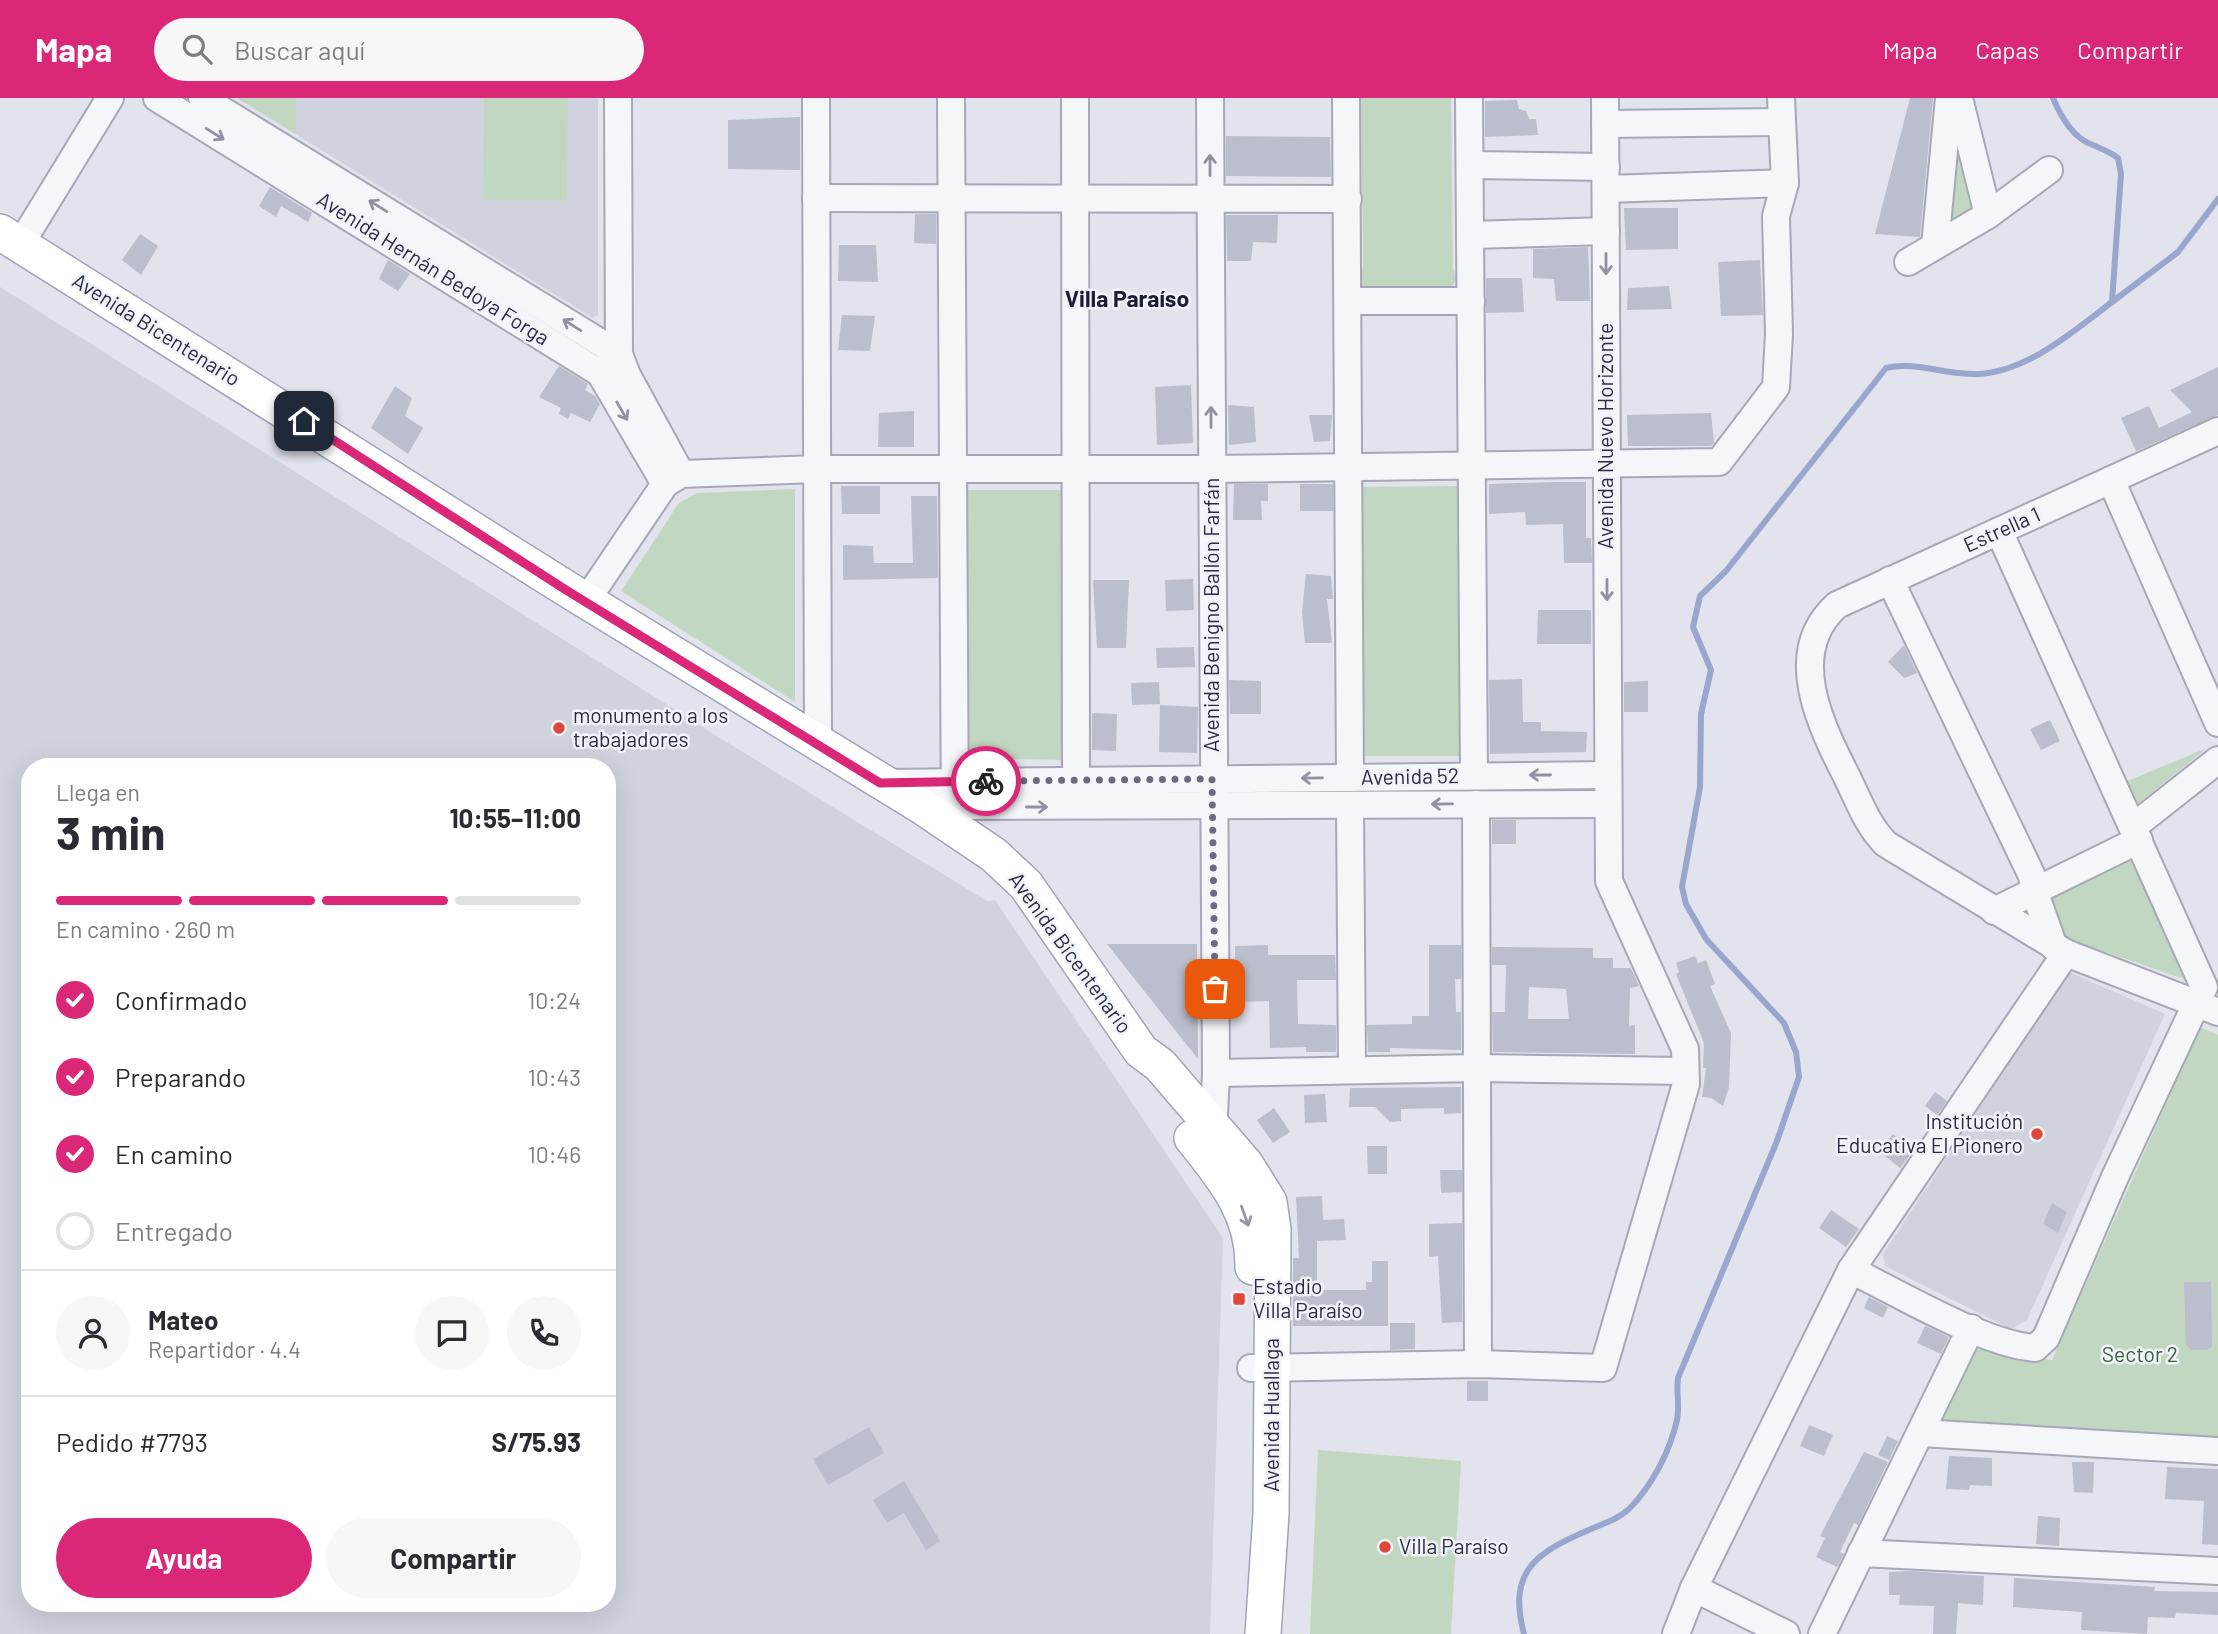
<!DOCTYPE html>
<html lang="es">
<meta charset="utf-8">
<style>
:root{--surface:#fff;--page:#f7f7f7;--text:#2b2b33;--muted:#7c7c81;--line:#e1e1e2;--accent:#db2777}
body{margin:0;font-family:Barlow,sans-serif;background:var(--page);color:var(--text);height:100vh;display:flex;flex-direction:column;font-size:26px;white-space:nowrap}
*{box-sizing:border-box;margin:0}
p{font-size:23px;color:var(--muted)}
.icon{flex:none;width:38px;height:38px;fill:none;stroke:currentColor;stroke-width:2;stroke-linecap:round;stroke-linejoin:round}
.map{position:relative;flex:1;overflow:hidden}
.sheet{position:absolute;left:21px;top:660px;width:595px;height:854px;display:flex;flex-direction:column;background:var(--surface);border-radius:28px;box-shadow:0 7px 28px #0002}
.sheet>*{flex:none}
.pin{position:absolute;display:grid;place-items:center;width:60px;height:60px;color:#fff;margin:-30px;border-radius:14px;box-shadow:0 4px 10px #0006}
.courier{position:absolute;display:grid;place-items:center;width:70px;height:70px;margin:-35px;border:5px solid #db2777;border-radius:50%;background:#fff;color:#222;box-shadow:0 2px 9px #0007}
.overview em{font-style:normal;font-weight:700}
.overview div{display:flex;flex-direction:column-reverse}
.overview{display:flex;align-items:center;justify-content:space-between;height:119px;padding:0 35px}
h1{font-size:46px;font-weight:700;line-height:52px}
.bar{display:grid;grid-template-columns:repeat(4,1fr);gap:10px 7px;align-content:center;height:84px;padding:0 35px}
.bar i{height:9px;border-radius:5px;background:var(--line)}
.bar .current{background:var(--accent)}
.bar p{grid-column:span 4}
.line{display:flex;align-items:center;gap:18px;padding:0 35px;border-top:2px solid var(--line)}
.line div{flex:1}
.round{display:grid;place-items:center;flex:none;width:74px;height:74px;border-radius:37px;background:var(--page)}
ol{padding:0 35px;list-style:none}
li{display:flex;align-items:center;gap:21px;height:77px}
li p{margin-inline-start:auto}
li .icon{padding:7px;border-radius:50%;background:var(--accent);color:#fff;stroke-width:4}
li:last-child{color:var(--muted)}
li i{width:38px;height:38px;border:4px solid var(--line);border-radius:50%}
.primary-button{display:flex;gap:14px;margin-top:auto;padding:14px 35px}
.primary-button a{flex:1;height:80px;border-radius:42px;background:var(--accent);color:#fff;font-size:28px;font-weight:700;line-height:80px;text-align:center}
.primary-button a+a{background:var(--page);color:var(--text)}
header{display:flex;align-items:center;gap:42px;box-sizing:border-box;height:98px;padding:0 35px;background:var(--accent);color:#fff}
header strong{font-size:33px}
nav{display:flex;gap:38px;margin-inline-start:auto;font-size:24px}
.search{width:490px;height:63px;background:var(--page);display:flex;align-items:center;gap:18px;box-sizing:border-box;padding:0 24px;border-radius:38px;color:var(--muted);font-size:26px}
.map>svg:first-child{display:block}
.built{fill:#d0d2de;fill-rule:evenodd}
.green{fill:#c2d7c2}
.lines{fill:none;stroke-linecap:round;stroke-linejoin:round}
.stream{stroke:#99a7cf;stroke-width:6}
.building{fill:#bbbecc;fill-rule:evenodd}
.minor-casing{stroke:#a6a8b7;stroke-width:30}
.major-casing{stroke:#a0a4b9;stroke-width:38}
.minor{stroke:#f5f6f9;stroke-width:26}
.major{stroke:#fff;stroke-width:35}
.oneway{stroke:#8e91a0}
.oneway2{stroke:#9496a2}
.done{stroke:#696c80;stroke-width:7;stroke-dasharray:0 12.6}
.route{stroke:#db2777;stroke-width:9}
.poi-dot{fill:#dd483b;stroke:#f2f3f9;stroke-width:2.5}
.labels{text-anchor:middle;stroke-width:5;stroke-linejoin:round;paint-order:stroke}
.street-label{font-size:21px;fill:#282c46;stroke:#f2f3f9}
.poi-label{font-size:21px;fill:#282c46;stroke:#f2f3f9;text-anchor:start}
.park-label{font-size:21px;fill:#346336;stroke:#f2f3f9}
.neighbourhood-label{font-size:23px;font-weight:bold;fill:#1a1d37;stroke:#f2f3f9}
</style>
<header>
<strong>Mapa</strong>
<div class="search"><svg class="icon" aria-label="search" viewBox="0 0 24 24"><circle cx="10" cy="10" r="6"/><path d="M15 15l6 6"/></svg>Buscar aquí</div>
<nav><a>Mapa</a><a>Capas</a><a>Compartir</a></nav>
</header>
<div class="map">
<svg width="2218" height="1536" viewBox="0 0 2218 1536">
<rect width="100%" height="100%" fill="#e2e3ec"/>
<g class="built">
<path d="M237,0H598V217L593,220Z"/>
<path d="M0,189L733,648L987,803L995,802L1223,1140L1210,1536H0ZM30,668H607V1505H30Z"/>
<path d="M2069,874L2165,916L2027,1222L2011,1231L1885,1168L1883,1156Z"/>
</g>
<g class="green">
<path d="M237,0H296V36Z"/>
<path d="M484,0H568L567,102H483Z"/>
<path d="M1361,0H1451L1453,170L1457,181L1449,192L1379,188L1378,192H1364C1355,180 1361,179 1363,168Z"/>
<path d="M1957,45L1976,110L1958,122L1949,121Z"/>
<path d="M1458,388L1460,658H1361L1359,389Z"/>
<path d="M795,391V604L621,493L679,405L697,395Z"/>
<path d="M965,392H1063L1064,662L968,660Z"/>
<path d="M2207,650L2137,707L2125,684Z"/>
<path d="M2129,757L2184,881L2106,854L2095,853L2064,838L2048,798Z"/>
<path d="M2200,929L2218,937V1343L1944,1324L1941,1320L1973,1250L2052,1262Z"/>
<path d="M1318,1352L1461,1363L1451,1536H1310Z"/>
</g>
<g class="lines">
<g class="stream">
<path d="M2112,204L2178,154L2218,101"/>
<path d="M1524,1536C1507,1472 1537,1454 1591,1431C1605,1425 1618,1421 1629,1411C1652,1388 1670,1353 1677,1322C1680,1308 1676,1294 1678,1280L1777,1043L1799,979L1796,954L1784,925L1706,841L1686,806L1682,789L1700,689L1701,616L1711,572L1693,529L1700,498L1726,473L1886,270C1916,263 1945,277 1976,276C2026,275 2074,233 2112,204L2121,76L2118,60C2107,51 2094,49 2083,42C2069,33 2059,14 2053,0"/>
</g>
</g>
<g class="building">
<path d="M1910,0H1933L1920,139L1875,136Z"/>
<path d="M1517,2L1519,11L1526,13L1529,21H1536L1538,37L1485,39V3Z"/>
<path d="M800,19V72L728,71V22Z"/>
<path d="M1226,38L1330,39L1331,79L1226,78Z"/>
<path d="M270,89L312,115L308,124L281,108L276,119L259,108Z"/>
<path d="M1624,110H1678V151L1626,152Z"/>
<path d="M915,116H936V146L914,145Z"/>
<path d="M1226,117H1278L1277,145L1253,144L1251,163H1227Z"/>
<path d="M140,136L158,148L141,177L122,162Z"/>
<path d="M839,147H876L878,184L838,183Z"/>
<path d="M1588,149L1590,203H1556L1554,181L1533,180V151Z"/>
<path d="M388,162L410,176L398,193L379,181Z"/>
<path d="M1760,162L1763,217L1721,218L1718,164Z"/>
<path d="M1486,180H1522L1524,214L1486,215Z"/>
<path d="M1669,188L1672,211L1627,212L1628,190Z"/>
<path d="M842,217L875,218L870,253L838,252Z"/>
<path d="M559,268L588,286L585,292L595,298L600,306L590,324L571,315L568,321L559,316L561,310L539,299Z"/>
<path d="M2218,269V317L2136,353L2121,320L2149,308L2159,330L2192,314L2170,292Z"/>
<path d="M1191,287L1193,345L1157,347L1155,289Z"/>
<path d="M395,288L412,300L405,318L423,330L408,356L371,330Z"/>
<path d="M1228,307L1254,309L1256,344L1229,347Z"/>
<path d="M914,313V349H878L879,315Z"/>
<path d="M1711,315L1714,345L1711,348H1628L1627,317Z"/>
<path d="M1309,317H1332L1330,343L1314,344Z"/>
<path d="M1554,384H1586V440H1591L1592,465H1564L1563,426L1526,427L1525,414L1489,416V386Z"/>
<path d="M1234,386H1268V403H1261L1262,422H1233Z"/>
<rect x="1300" y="386" width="33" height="27"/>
<path d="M841,388H880V416H842Z"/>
<path d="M911,398H937L938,480L843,482V447L873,448L874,465H913Z"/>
<path d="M1306,476L1331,478L1333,501H1327L1332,545H1305L1302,514Z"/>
<path d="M1193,481L1194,512L1166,513L1165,482Z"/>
<path d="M1093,482H1129L1126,550H1097Z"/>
<path d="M1538,512H1591V546H1537Z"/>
<path d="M1904,547L1917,575L1904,580L1888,564Z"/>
<path d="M1194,549L1195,569L1157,570L1156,550Z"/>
<path d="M1522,581L1523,624H1541V633L1587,634L1586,654L1490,656L1489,582Z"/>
<path d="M1229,582L1261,583V616H1230Z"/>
<path d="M1648,583V614H1624V584Z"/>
<path d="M1159,584L1160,606L1132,607L1131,585Z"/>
<path d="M1160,607L1198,609L1197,655L1159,654Z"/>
<path d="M1092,615L1117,616L1116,653L1092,652Z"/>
<path d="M2050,622L2060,643L2041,652L2030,631Z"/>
<rect x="1492" y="722" width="24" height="24"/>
<path d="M1107,846H1197L1198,961Z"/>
<path d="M1268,847V857H1335L1336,882H1297L1298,926L1336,927V954H1306V949L1270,950L1269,903L1236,904L1235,848Z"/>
<path d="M1429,847H1461V881H1455L1456,914H1461V952L1390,950V954H1368L1367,927L1412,926V918H1429Z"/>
<path d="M1492,849L1593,850V860H1613V870H1631L1639,888L1630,890L1629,928L1635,927V956L1493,954L1492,914H1505L1506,867H1492ZM1529,889L1566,891L1569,921H1528Z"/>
<path d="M1695,858L1698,865L1706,862L1715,886L1710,888L1731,935L1729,989L1723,1008L1711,1000L1702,999L1706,970H1703L1704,945L1676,876L1679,874L1676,865Z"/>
<path d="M1461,989V1015L1444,1016V1010L1401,1011V1023L1390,1024L1375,1009H1349L1350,990Z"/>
<path d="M1935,994L1947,1003L1937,1017L1925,1008Z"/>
<path d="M1325,996L1327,1024L1305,1025L1304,997Z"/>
<path d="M1274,1010L1290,1034L1273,1045L1257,1022Z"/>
<path d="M1893,1036L1914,1052L1900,1070L1880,1054Z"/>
<path d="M1367,1048H1387V1076H1368Z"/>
<path d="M1440,1072H1462V1094L1441,1095Z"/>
<path d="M1322,1098L1323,1122L1344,1121L1346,1142L1317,1143V1192H1366V1184H1372V1163H1388V1228H1293V1160H1299L1296,1099Z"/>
<path d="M2052,1105L2067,1114L2058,1135L2043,1126Z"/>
<path d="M1831,1112L1859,1131L1846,1149L1819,1130Z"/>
<path d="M1462,1125V1224L1442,1225L1438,1158L1429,1159V1126Z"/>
<path d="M2184,1184H2211L2212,1249L2206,1252H2191L2186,1247Z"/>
<path d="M1869,1199L1888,1209L1883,1220L1864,1210Z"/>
<path d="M1390,1225H1415V1251L1390,1252Z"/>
<path d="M1925,1228L1949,1239L1941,1256L1917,1245Z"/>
<rect x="1467" y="1283" width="21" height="20"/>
<path d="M1809,1327L1833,1337L1824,1358L1800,1348Z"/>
<path d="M869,1329L884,1355L828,1387L813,1361Z"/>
<path d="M1887,1338L1898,1343L1889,1362L1878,1357Z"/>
<path d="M1864,1354L1888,1364L1858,1427L1854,1425L1840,1454L1844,1456L1837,1469L1816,1459L1825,1440L1820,1438Z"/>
<path d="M1949,1358L1992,1360V1388L1970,1387L1969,1392L1946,1391Z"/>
<path d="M2072,1364H2094L2093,1395L2074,1394Z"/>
<path d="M2167,1369L2218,1371V1447L2202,1446L2204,1403L2165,1401Z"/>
<path d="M904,1383L940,1443L926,1452L904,1415L887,1425L873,1402Z"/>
<path d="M2038,1418L2060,1420L2059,1448L2036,1446Z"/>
<path d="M1911,1473L1984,1478L1983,1507L1958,1505L1956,1536H1933L1934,1508L1899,1507L1900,1497H1889V1474Z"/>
<path d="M2014,1480L2155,1489L2154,1493L2218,1494V1517L2176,1515L2175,1520L2148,1519L2147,1536L2081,1532L2082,1514L2013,1509Z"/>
</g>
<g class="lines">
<g class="minor-casing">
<g id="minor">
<path d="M157,0L600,275L665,386"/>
<path d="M202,0L619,256L627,277L681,376"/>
<path d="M816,0L818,647"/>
<path d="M951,0L955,731"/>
<path d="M1075,0L1076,683"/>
<path d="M1210,0L1216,975L1213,1038"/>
<path d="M1346,0L1350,680"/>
<path d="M1469,0L1474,677"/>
<path d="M1959,0L1988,117"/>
<path d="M1605,26L1782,24"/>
<path d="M1470,67L1606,69"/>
<path d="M1606,91L1785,85"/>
<path d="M816,100L1348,101"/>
<path d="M1471,137L1606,133"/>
<path d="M20,147L110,0"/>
<path d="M1935,148L1949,0"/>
<path d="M1908,164L1988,117L2049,72"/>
<path d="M1349,203H1471"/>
<path d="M609,266L619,256L618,0"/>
<path d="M2218,333L1837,507C1783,555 1822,630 1848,681C1859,704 1868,728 1886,746L2066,855L2218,914"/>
<path d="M2111,382L2218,625"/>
<path d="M1890,482L2032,778L2034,792L2054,849"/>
<path d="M586,503L665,386L681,376L817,371H1211L1719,364L1776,289L1779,236L1776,118L1785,85L1781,0"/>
<path d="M882,685L1608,677"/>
<path d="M1476,706L1478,1266"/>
<path d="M938,708L1608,706"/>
<path d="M1350,708L1352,972"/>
<path d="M2133,729L2218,662"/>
<path d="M1994,813L2139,742"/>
<path d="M1216,975L1478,970L1685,973"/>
<path d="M1851,1172C1900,1196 1983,1246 2035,1250L2046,1240L2115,1079L2204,889L1999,433"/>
<path d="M1251,1270L1478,1266L1603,1270L1686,986L1685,951L1609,783L1605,0"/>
<path d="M1921,1335L2218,1353"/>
<path d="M1861,1455L2218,1473"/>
<path d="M1694,1490L1786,1536"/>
<path d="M1676,1536L1694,1490L1851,1172L2066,855"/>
<path d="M1822,1536L1971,1230"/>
</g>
</g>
<g class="major-casing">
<g id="major">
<path d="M0,134L567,491L920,707L994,757L1026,787L1141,953L1160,967L1246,1067L1269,1104L1273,1132L1271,1416L1263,1536"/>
<path d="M1192,1040C1224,1080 1254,1115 1253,1169"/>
</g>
</g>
<use href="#minor" class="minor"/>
<use href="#major" class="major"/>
</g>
<defs><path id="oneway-shaft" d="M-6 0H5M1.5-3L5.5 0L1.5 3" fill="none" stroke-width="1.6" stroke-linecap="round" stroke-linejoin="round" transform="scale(1.75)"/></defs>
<g class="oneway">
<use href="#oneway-shaft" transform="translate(215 36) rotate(32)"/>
<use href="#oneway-shaft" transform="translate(1210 67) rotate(-90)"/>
<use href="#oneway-shaft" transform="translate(378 108) rotate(-148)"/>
<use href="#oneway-shaft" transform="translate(1606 166) rotate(90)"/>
<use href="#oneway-shaft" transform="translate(572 227) rotate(-148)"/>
<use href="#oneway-shaft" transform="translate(622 313) rotate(60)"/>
<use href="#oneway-shaft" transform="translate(1211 319) rotate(-90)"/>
<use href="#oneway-shaft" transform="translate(1607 492) rotate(90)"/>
<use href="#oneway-shaft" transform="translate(1540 677) rotate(180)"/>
<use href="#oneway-shaft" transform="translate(1312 680) rotate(179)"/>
<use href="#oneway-shaft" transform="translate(1442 706) rotate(179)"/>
<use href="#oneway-shaft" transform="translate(1037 709)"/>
</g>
<use class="oneway2" href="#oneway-shaft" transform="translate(1245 1118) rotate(70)"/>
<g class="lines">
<path class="done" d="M986,683L1212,681L1215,891"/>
<path class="route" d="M304,323L566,492L880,685L986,683"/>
</g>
<g class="poi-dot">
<circle cx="559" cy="630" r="7"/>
<circle cx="2037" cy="1036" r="7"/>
<rect x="1232" y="1194" width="14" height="14" rx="3.5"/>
<circle cx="1385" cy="1449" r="7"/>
</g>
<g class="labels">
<g class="street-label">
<text transform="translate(433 171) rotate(32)" y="7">Avenida Hernán Bedoya Forga</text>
<text transform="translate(156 232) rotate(32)" y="7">Avenida Bicentenario</text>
<text transform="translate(1606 338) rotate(-90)" y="7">Avenida Nuevo Horizonte</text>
<text transform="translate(2002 432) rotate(-24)" y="7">Estrella 1</text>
<text transform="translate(1212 517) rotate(-90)" y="7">Avenida Benigno Ballón Farfán</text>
<text transform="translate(1410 679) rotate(-1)" y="7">Avenida 52</text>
<text transform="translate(1070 855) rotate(54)" y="7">Avenida Bicentenario</text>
<text transform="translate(1272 1317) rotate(-90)" y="7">Avenida Huallaga</text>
</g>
<g class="poi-label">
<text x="573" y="625">monumento a los<tspan x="573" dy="24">trabajadores</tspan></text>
<text x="2023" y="1031" text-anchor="end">Institución<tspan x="2023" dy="24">Educativa El Pionero</tspan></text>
<text x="1253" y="1196">Estadio<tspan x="1253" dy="24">Villa Paraíso</tspan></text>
<text x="1399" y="1456">Villa Paraíso</text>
</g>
<g class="park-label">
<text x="2140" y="1264">Sector 2</text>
</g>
<g class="neighbourhood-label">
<text x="1127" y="209">Villa Paraíso</text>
</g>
</g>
</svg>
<div class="pin" style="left:1215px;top:891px;background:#ea580c"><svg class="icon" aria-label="bag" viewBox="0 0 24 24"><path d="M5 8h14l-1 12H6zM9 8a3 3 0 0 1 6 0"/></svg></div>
<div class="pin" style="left:304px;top:323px;background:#1f2937"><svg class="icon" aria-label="home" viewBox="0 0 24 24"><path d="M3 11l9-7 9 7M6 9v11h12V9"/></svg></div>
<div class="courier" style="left:986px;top:683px"><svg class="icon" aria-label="bike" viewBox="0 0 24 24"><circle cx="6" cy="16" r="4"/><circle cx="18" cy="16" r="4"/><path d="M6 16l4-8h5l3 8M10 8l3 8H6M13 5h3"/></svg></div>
<section class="sheet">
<div class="overview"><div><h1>3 min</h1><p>Llega en</p></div><em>10:55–11:00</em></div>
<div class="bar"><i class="current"></i><i class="current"></i><i class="current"></i><i></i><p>En camino · 260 m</p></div>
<ol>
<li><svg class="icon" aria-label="check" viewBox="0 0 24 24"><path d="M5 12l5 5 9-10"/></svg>Confirmado<p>10:24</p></li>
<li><svg class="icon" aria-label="check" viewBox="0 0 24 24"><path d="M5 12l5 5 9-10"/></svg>Preparando<p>10:43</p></li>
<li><svg class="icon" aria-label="check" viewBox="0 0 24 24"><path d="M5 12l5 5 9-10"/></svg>En camino<p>10:46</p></li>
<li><i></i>Entregado</li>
</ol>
<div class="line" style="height:126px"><a class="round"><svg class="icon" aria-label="person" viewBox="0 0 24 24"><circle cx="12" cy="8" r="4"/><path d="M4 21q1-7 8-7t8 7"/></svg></a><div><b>Mateo</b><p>Repartidor · 4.4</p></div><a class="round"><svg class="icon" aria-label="chat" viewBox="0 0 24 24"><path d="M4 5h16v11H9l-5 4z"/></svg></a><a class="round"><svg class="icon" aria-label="phone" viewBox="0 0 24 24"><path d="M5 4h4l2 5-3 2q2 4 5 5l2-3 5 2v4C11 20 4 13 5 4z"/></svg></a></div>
<div class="line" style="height:91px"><div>Pedido #7793</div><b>S/75.93</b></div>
<div class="primary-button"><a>Ayuda</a><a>Compartir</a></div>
</section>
</div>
